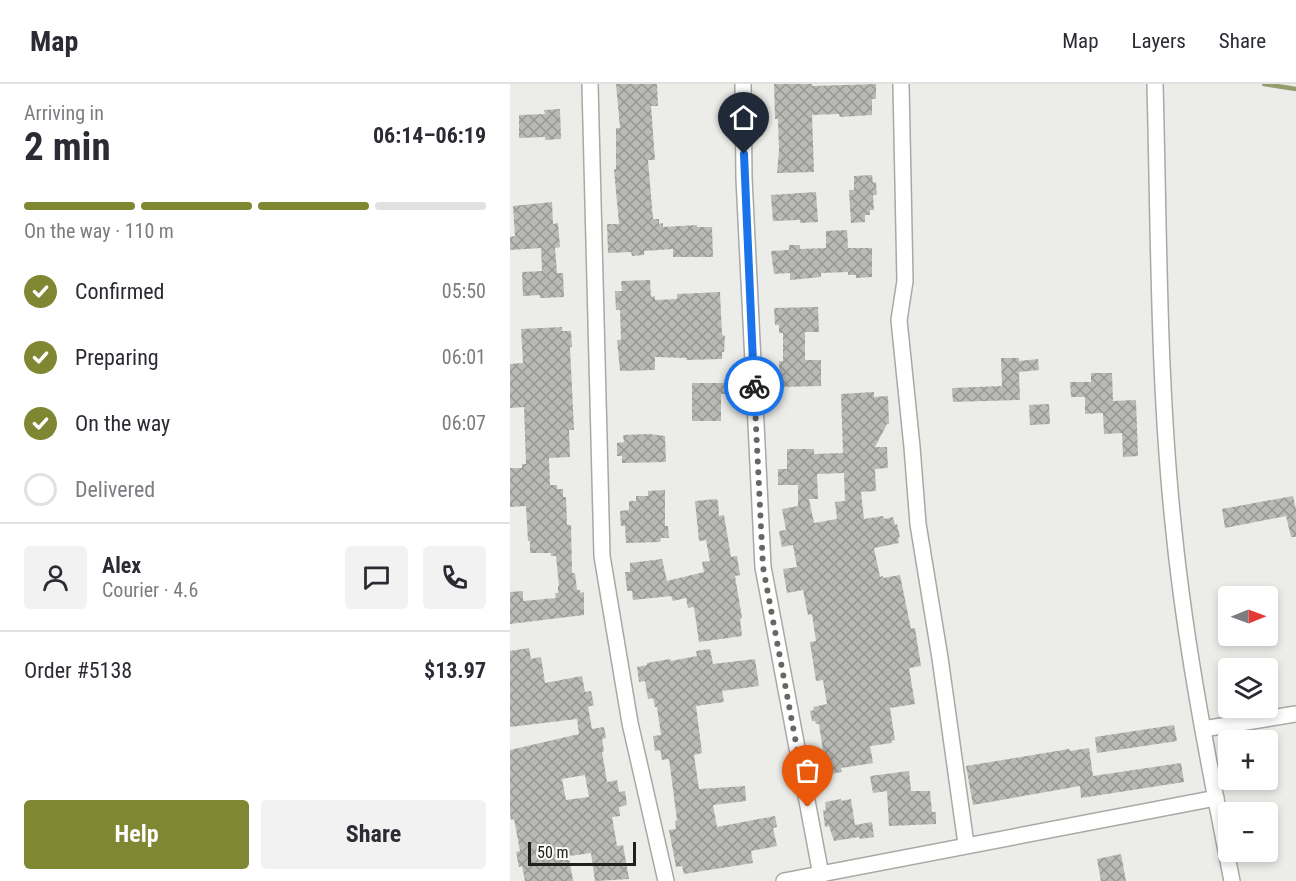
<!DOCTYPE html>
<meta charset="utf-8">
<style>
:root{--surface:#fff;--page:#f2f2f3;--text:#2b2b33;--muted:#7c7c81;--line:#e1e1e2;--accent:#7f8733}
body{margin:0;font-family:"Roboto Condensed",sans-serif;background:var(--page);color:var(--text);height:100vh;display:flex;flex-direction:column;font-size:22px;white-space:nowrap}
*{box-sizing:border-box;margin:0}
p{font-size:20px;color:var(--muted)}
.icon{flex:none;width:33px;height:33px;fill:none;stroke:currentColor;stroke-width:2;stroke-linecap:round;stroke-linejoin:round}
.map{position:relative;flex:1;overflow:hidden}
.details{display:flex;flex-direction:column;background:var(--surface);width:510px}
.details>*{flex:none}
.needle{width:39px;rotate:89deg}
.controls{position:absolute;left:708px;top:502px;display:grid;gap:12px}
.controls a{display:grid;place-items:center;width:60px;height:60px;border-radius:6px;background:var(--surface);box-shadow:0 3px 9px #0003;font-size:30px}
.scale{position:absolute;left:18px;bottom:15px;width:108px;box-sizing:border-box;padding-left:6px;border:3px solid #20201e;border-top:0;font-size:16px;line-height:21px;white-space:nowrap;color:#20201e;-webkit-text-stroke:4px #fafaf6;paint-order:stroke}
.pin{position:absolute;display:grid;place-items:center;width:51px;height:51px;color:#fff;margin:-62px -26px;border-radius:50% 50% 50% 0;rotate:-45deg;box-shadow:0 0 6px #0007}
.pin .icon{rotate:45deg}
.courier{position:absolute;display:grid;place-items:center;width:60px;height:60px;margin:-30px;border:4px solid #1a73e8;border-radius:50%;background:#fff;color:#222;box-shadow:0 2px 8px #0007}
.summary em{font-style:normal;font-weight:700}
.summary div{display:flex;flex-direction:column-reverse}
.summary{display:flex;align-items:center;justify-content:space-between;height:102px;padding:0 24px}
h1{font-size:39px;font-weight:700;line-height:45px}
.bar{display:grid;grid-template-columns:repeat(4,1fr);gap:9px 6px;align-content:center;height:72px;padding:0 24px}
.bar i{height:8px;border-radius:4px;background:var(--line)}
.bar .on{background:var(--accent)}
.bar p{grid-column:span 4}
.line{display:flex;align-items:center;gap:15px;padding:0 24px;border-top:2px solid var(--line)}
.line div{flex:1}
.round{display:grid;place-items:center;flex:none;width:63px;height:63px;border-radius:6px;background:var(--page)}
ol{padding:0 24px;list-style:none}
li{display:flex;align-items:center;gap:18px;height:66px}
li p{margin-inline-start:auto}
li .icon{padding:6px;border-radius:50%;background:var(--accent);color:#fff;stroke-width:4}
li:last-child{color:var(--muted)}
li i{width:33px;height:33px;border:3px solid var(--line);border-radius:50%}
.primary-button{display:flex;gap:12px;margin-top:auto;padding:12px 24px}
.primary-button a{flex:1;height:69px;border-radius:6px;background:var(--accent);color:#fff;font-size:24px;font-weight:700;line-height:69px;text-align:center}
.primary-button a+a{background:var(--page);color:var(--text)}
header{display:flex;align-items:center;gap:36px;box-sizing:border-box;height:84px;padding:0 30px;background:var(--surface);border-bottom:2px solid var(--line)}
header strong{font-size:28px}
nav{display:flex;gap:33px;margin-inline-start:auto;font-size:21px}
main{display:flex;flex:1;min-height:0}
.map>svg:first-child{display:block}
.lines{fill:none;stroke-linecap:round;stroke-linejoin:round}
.stream{stroke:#959b6c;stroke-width:4.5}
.building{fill:url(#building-cross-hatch);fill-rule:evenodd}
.minor-casing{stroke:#a8a9a5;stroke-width:18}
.minor{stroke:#fff;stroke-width:15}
.done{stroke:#676865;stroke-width:6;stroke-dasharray:0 10.8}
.route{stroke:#1a73e8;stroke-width:8}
</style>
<header>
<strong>Map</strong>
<nav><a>Map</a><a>Layers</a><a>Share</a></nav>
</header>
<main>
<section class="details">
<div class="summary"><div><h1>2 min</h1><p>Arriving in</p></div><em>06:14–06:19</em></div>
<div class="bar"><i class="on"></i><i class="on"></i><i class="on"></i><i></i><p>On the way · 110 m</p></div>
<ol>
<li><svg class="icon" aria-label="check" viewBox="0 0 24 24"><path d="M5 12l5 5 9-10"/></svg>Confirmed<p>05:50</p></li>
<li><svg class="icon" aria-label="check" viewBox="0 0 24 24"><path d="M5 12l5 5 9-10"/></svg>Preparing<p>06:01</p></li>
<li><svg class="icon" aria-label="check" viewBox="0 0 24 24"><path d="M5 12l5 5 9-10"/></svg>On the way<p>06:07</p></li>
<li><i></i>Delivered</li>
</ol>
<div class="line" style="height:108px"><a class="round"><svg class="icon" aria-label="person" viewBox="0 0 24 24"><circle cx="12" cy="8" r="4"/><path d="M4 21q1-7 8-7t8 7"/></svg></a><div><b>Alex</b><p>Courier · 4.6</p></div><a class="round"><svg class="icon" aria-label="chat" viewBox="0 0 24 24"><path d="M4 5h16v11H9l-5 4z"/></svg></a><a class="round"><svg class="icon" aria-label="phone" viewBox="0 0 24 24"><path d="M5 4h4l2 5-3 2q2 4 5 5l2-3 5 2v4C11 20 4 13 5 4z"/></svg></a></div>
<div class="line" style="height:78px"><div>Order #5138</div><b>$13.97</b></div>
<div class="primary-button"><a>Help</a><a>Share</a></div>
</section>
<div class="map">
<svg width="786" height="797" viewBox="0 0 786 797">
<defs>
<pattern id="building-cross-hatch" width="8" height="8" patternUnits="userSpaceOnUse" patternTransform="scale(1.5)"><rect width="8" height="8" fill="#b9bab6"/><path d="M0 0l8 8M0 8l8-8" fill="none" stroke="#969793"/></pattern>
</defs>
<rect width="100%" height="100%" fill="#ecede9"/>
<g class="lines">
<path class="stream" d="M754,0L786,5"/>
</g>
<g class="building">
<path d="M106,0H147L148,22H141L145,76H138L143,135H149V140L153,139V143L187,141V143H202L203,173H163V165L134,167V171L122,172L121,168L98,169L97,140H109L104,85H106V44H110Z"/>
<path d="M264,0H302V2L366,0V15H362V31L330,33L329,30L302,31L304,88L267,89L269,67L268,35H265Z"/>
<path d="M50,25L51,55L35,56V53L9,54V31L35,30L34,26Z"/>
<path d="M362,91L363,99L366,98L367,111H363L364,126H360V131H355V138L341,139L339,106H344V92Z"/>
<path d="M306,108L308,138L290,139V136L263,137L261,111Z"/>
<path d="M42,118L43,140L48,139L50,163L45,164L47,189H53L54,213L30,214V211L13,212L12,188L32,187L31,164L0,166V153L5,152L3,122Z"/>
<path d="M337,146L338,164H362V193L346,194V191H338V188L311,189V193L280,196V189L264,190L261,167L279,166V161H290V165L316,164V147Z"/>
<path d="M140,196L141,213L145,212V216L167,215V210L210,208L212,251L215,252L214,268H212V275L176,276L177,274L145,273V286L110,287L107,256H111L110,226H106L105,207H112L111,197Z"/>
<path d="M308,223L309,248H295V276H311V302L270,303L269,277H273V249H269V241H265L264,224Z"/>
<path d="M52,243V247H61L62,263H60L64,346H59L60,373L39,374L40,401H47V405H53V413H56L57,441H61L62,489H65L67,506H70V509L74,508V531L0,540V508L13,507V517L46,514L45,509H48V502H49L46,472H41V469H20V457H18L16,422L0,423V384H12V380H16L14,323L0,324V280L13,279L11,245Z"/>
<path d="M491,274H509V277L528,275L529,286L509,288L510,316L443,318L442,304L492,302Z"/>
<path d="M581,289H602L603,317L626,316L628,372L613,373L612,349L594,350L593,329L575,330V313H561L560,298H581Z"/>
<path d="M182,299H216V310H211V337H182Z"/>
<path d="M364,308V313L378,312L379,340H377L365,363H377L378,384L365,385L366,407L351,408L354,435L373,432L374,435L383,433L385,441L387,440L390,453L388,454L389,459L364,464L370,493L373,492V494L390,491L401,545L405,544L411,582L399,584L405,620L380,624L385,656L381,657L382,659L360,662L363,679L331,684L332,688L313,691L310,675L314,674L309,640H306L305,637H302L300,627L304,626L303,623L317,620L313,596L306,597L300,558L306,557L302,530L298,531L293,506L277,509L273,485L287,483L283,461L272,463L269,447L276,446L272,425L288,422V401H268V385H277V365H304V370L333,369L331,310ZM334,389L335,417L325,418L327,435L304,439L299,415H308L307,390Z"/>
<path d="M539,320L540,340L520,341L519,321Z"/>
<path d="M139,350L155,352L156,378L112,379V372H107V359L114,358L113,351Z"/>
<path d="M155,406V442H158L159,454H151L150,458L116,459L115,442H111L110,427L119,426V417H126V412H138V407Z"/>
<path d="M783,412L786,425V453H781L776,432L715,444L712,425Z"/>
<path d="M206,415L208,417L209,432L214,431L221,473L227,472L230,491L225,492L232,534L230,535L232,552L189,558L184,523L178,524L176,514L163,517L161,512L123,516L122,507H117L115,488H120V479L152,475L157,497L194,488L192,478L200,477L196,456L189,457L185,417Z"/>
<path d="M19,564L21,575L31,573L35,599L72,592L75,608L81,607L84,621L78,623L82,645L94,643L96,654L92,655L94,667L92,668L97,698L107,696L109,708L115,707L117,721L109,723L110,732L102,733L107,762L113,761L119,795L85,797L81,769L59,772L63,797H15L12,782L9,783L6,768L10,767L4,735L1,736L0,729V666L69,650L67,635L0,643V567ZM75,691L79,713L56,716L52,695Z"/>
<path d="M200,565L203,580L245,575L249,602L212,607L214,618L186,622L192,669L184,671L189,705L235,702L236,717L203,721L207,743L265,732L267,743L263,744L267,762L241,767L243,779L174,790L172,782L166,783L159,746L166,745L165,737L167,736L159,675L152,676L150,666L145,667L143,652L151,651L147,623H145L143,614L138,615L135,597L129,598L127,583L137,581V579L160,575L161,577L187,572L186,567Z"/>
<path d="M664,641L667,657L587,669L585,653Z"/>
<path d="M579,664L583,692L671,679L674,698L571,714L570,702L463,721L456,682L559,665L560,667Z"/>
<path d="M399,687L401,707H420L422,728H426V740L379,742L377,707L363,709L360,692Z"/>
<path d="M331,715V717L341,715L345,741L362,738L364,753L350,755L349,753L324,757L319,742L315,743L313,726H316L315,718Z"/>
<path d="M611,770L616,797H591L587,775Z"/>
</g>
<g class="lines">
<g class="minor-casing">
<g id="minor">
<path d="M80,0L92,472L120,639L156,797"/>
<path d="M233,0L234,94L253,483L311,791"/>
<path d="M391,0L395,197L389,236L402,363L408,440L430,574L456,760"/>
<path d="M645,0C649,149 648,300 664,448C676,566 699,681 722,797"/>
<path d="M693,645L786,630"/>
<path d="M274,797L706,714"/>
</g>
</g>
<use href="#minor" class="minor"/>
</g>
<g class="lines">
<path class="done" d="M244,302L253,483L298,723"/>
<path class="route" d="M234,70L244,302"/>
</g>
</svg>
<div class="controls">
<a><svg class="needle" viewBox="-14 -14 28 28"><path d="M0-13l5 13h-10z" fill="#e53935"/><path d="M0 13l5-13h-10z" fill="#7c7c81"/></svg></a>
<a><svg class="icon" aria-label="layers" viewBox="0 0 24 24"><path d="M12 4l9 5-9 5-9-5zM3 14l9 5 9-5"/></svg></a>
<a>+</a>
<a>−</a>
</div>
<div class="scale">50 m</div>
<div class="pin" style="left:298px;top:723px;background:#ea580c"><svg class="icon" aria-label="bag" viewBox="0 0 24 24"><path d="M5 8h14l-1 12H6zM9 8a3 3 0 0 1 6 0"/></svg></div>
<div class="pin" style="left:234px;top:70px;background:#1f2937"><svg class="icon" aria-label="home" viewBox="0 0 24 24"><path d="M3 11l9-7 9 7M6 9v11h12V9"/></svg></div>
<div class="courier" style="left:244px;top:302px"><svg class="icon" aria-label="bike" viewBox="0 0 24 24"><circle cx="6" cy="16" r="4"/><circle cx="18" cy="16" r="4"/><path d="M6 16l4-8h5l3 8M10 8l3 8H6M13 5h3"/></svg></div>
</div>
</main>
